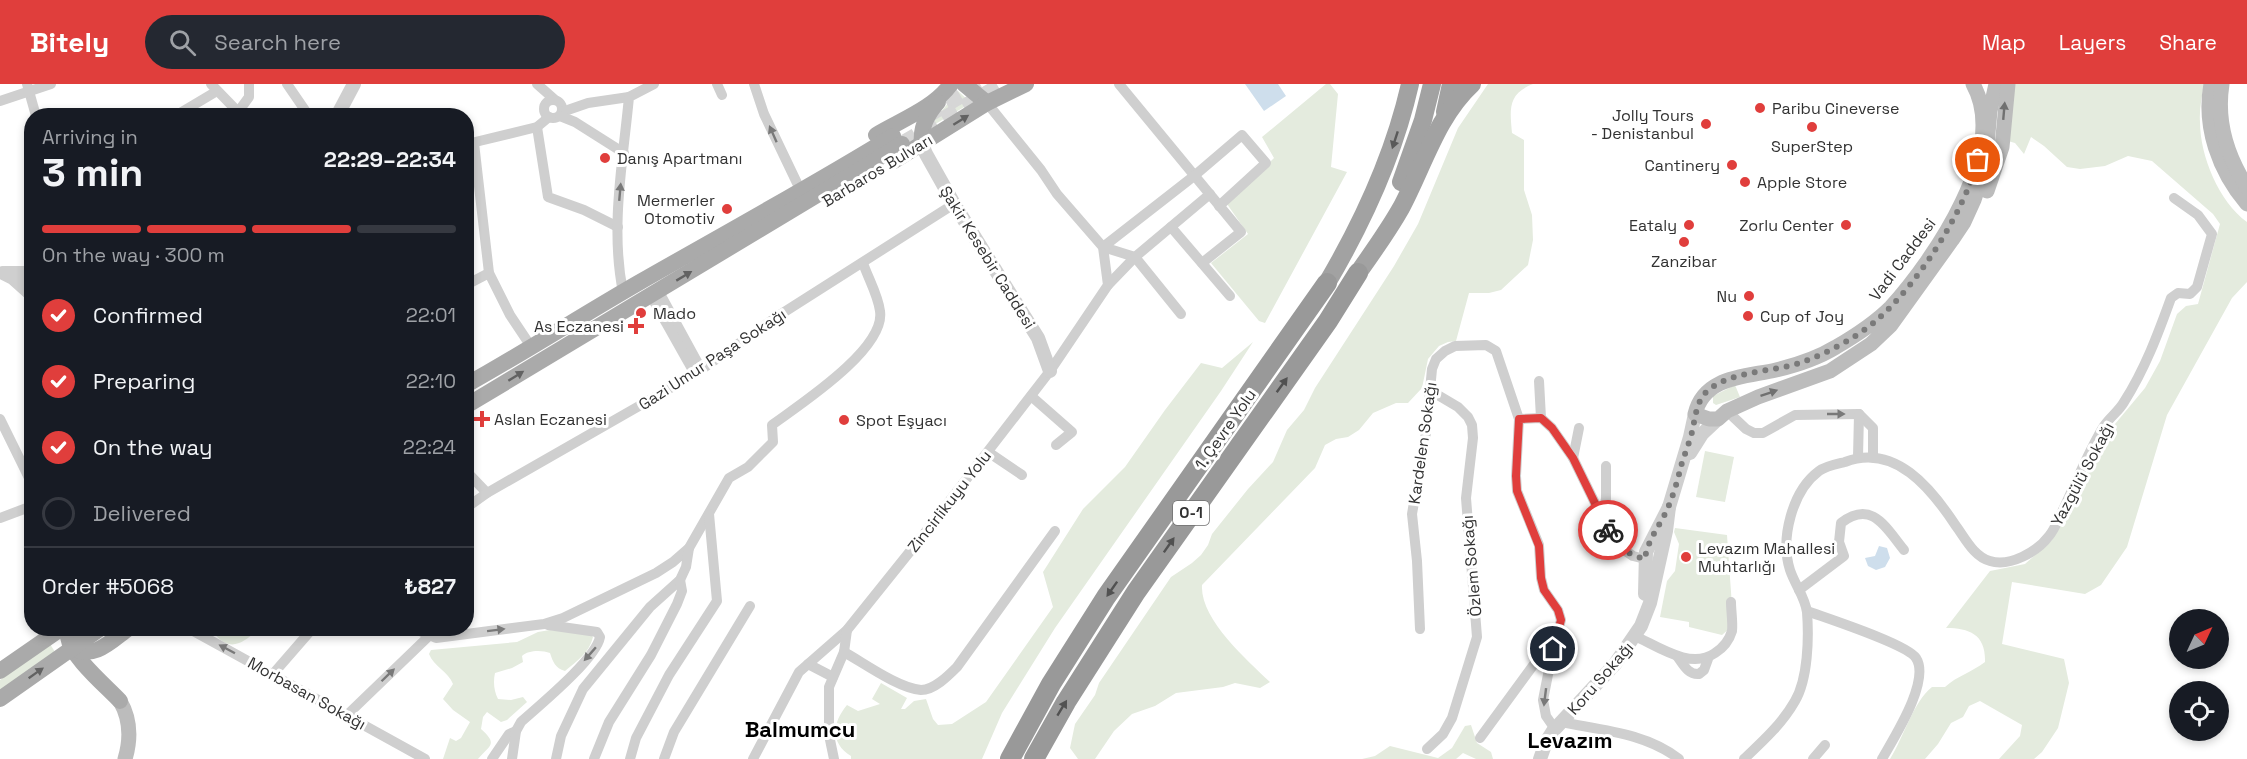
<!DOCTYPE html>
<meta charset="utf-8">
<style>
:root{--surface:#171b24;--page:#242831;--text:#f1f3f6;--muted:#9ea1a6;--line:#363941;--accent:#e03e3c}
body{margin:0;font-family:"Space Grotesk",sans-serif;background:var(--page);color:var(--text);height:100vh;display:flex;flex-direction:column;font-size:22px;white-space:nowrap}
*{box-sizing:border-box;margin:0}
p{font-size:20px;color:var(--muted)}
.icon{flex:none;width:33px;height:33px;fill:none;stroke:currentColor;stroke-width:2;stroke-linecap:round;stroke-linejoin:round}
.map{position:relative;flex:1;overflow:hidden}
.drawer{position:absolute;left:24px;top:24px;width:450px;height:528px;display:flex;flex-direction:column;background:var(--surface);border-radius:24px;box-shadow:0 3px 9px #0003}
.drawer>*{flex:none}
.needle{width:39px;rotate:46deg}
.buttons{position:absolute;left:2169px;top:525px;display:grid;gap:12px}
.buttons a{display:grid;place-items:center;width:60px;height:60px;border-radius:50%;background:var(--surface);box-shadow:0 3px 9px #0003;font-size:30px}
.pin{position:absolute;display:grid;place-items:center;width:51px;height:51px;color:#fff;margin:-26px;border:3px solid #fff;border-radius:50%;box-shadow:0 2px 6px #0007}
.courier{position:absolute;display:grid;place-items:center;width:60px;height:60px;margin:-30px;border:4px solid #e03e3c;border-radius:50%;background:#fff;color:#222;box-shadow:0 2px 8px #0007}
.headline em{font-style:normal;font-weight:700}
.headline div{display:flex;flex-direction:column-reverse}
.headline{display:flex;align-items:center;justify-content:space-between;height:102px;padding:0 18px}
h1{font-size:39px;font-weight:700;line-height:45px}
.bar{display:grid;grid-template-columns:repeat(4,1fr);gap:9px 6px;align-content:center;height:72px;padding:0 18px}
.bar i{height:8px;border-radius:4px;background:var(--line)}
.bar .active{background:var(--accent)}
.bar p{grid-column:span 4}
.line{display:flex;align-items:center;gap:15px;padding:0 18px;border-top:2px solid var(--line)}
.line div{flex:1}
ol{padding:0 18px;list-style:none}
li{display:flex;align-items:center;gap:18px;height:66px}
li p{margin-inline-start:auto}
li .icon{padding:6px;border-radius:50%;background:var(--accent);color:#fff;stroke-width:4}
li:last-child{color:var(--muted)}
li i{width:33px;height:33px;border:3px solid var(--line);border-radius:50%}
header{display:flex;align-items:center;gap:36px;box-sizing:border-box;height:84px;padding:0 30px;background:var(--accent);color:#fff}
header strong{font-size:28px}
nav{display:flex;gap:33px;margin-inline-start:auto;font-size:21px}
.search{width:420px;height:54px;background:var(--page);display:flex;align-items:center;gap:15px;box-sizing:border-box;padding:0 21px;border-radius:33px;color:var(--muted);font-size:22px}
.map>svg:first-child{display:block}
.green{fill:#e4ebde}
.water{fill:#cedeec}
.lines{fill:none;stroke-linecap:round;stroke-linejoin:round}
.primary-tunnel{stroke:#d6d6d6;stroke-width:16;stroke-dasharray:16 8;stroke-linecap:butt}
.minor{stroke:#cfcfcf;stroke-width:10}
.tertiary{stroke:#cfcfcf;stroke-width:14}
.secondary{stroke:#bcbcbc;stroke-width:15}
.primary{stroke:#aaa;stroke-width:16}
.trunk{stroke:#a2a2a2;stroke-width:18}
.motorway{stroke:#999;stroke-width:20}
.oneway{fill:#707070}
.oneway2{fill:#626262}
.oneway3{fill:#797979}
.oneway4{fill:#595959}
.oneway5{fill:#515151}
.done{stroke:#7a7a7a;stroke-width:6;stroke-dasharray:0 10.8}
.route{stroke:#e03e3c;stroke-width:8}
.poi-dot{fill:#e03e3c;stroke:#fff;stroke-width:2}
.labels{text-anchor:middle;stroke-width:6;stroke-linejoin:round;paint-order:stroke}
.shield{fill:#fff;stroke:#707070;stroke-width:1.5}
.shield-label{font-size:15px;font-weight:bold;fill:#323232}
.poi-label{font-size:16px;fill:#323232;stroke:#fff;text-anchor:start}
.street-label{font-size:16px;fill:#323232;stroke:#fff}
.district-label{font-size:22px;font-weight:bold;fill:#000;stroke:#fff}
</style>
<header>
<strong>Bitely</strong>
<div class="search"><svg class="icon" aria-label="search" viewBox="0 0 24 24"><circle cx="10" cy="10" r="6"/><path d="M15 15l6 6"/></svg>Search here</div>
<nav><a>Map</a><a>Layers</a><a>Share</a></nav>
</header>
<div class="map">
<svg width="2247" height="675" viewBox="0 0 2247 675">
<rect width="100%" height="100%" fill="#fff"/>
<g class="green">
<path d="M1326,0H1330L1338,10L1331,83L1347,88L1265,239L1259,237L1211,179L1248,150L1227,120L1274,74L1262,53Z"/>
<path d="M1488,0H1533C1507,10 1510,26 1512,49L1524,56V106L1532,131L1533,156L1528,181L1501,206L1489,209H1469L1456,257L1448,258L1439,262L1428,275L1422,304L1408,319H1396L1373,329L1359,346L1348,353L1336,355L1325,361L1315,384L1202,501C1200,535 1246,575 1270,598L1260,604L1235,599L1223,603L1176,609L1155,622L1132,630L1114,647L1095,675H1078L1070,664L1075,640L1095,611L1099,599L1171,493L1192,479L1201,471L1208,461L1212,450L1248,405L1273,378L1287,346L1304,326L1315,304L1394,182L1418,140L1458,44Z"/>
<path d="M2011,0H2204C2202,12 2199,26 2200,38C2200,72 2219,118 2247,138V198L2232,214L2167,331L2127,463L2101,501L2085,510L2012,498L2002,560L2064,575L2069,599L2058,644L2042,668L2034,675H1999L2020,652L2022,641L1980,617L1969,622L1963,633L1951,639L1938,660L1925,675H1890C1904,653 1913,618 1932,603H1945C1957,592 1972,588 1985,578C1986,551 1970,544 1946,544L1990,487L2025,480L2052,456L2098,367L2115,340L2145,304L2160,277L2177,230L2186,222L2198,220L2220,140L2213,130L2152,77L2128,72L2105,82L2080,85L2067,83L2044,62L2031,53L2024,70L2015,59L2008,57Z"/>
<path d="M958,7L971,19L932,42L931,40Z"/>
<path d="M1253,258L1221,307L1055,544L1002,629L982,675H851V672C830,659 832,639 847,621L858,627L880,620L872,615L881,599L907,614L901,625H905L914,617L926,615L933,635L938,641L952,640L986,618L1053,523L1043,488L1083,425L1125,383L1165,326L1201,279L1222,284Z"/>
<path d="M1735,301L1740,313L1716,321L1713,319V312Z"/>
<path d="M1705,367L1734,373L1725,418L1696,413Z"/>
<path d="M1675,444L1727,451L1732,522L1730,544L1722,551L1689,543V538L1660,533L1667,497L1675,487L1679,460L1674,448Z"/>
<path d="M218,544H259V545C243,559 230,570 213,548Z"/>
<path d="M550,546L588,549L593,553C589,569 577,577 565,587C555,584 553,578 550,569C542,566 528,566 522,572L523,578L512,584L495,589C493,598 494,607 498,615L511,616L523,613L527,618L507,636L501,638L487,628L483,633L481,645C499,661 489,661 478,675H443L450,654L456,657L461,654L470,638L453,626L443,615L453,600C448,587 434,583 429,570L431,566L517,558L538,548Z"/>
<path d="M50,560L55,568L0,607V596Z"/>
<path d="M1471,641L1477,659L1491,668L1493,675H1476L1463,669L1456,675H1362L1375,672L1390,662L1438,674L1452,664L1465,642Z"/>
</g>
<g class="water">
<path d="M1245,0H1278L1286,12L1264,27Z"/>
<path d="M1879,462L1887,464L1890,474L1885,483L1876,486L1868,482L1865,474L1875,472Z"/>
</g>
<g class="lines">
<g class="primary-tunnel">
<path d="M926,32L980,0"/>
<path d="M902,60L1003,0"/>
</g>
<g class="minor">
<path d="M27,0L36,32"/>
<path d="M211,0L242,32"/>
<path d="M287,0L309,32"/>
<path d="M537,0L554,15"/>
<path d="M717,0L722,11"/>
<path d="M754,0L764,30L797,99"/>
<path d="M1119,0L1241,148L1202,179"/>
<circle cx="553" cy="25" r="9"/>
<path d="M0,17L51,0"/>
<path d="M238,28L249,13V0"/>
<path d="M562,28L588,19L629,13"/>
<path d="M175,32L217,7"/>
<path d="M560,32L575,38L624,69"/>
<path d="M537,43L548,113L584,126L618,143"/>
<path d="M474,59L489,189L510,231L532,264"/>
<path d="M467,60L537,43L549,33"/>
<path d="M1171,143L1230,212"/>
<path d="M466,201L489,189"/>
<path d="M1108,201L1135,173L1103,163L1194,92L1242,51L1266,79L1219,122"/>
<path d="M623,208C610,144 623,77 629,13L654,0"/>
<path d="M659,208L701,285"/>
<path d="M651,212L695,290"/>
<path d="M1181,230L1135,173L1210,110"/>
<path d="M1539,297L1541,334"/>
<path d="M1031,312L1072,348L1056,361"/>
<path d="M1727,327L1746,345L1754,349H1763L1795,331L1859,330"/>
<path d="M1859,330L1873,344V372"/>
<path d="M0,335L32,400"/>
<path d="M1519,335L1541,334L1552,344L1573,374L1615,460L1633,472L1645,475"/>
<path d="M988,368L1022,391"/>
<path d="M1858,373L1859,330"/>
<path d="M1573,374L1579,344"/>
<path d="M466,387L487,409"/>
<path d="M466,424L487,409L695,290L778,232L954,120"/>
<path d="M1602,432L1606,415V382"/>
<path d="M0,434L32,422"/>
<path d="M1799,506L1844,472L1839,458L1841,439C1872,415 1886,444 1904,466"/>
<path d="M1807,527C1826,534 1907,560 1916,574C1931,597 1893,655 1882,675"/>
<path d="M188,544L425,675"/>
<path d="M420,544L422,548L436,554L544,540L563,534L656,489L673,478L689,464L729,394L748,383L773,358L772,341C799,321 886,265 880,227C878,211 868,194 863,179"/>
<path d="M1420,545L1417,477L1412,430L1426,349L1432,285L1436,275L1445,267L1455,262L1486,261L1496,267L1519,335L1516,392L1517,407L1539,461L1541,494L1544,506L1558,526L1561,536L1553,565L1543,616L1546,632L1555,645"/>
<path d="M1635,552C1659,563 1691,586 1715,569C1723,564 1729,557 1732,547C1733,538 1731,527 1731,518"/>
<path d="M844,568C864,579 898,604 921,606C934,606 948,592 957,583L1055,447"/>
<path d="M1677,572C1683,580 1688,591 1699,590L1704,586L1708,575"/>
<path d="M808,580L833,593"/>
<path d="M273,590L313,544"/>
<path d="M347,631L430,551"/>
<path d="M1561,638C1601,646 1646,649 1679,675"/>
<path d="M1480,654L1540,572L1553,565"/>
<path d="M1427,665L1443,650L1452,634L1477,553L1466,414L1473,354L1472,341L1468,333L1458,323L1431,307"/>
<path d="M492,675L509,650L516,647"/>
<path d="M512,675L516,647L521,638C540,621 596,575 600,553L597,548L548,541"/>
<path d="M556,675L561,652L583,605L650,523L680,496L686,483L689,464"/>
<path d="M594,675L609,638L651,571L677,520L682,507L680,496"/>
<path d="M630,675L636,654L669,591L717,517L709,430"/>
<path d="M664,675L674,648L750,522"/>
<path d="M753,675L799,588L847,546L924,450L1050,287L1108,201L1103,163L1057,110L1041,86L987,19"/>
<path d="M834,675L829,651V603L844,568L847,546"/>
<path d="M1744,675C1762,658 1782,640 1795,617C1808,595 1809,554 1807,528C1805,513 1795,501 1790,486C1780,455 1792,407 1819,387C1826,382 1837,380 1845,378C1895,359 1931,404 1956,442C1965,454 1974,473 1990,477C2010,483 2037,468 2049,452C2055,445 2058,435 2062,428C2075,401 2089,366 2104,342C2110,333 2119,327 2124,318C2145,285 2158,250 2171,214L2178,209L2190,210L2197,203L2212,150L2198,131L2174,114"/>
<path d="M1813,675L1825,661"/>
</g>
<g class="tertiary">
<path d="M337,32L354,0"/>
<path d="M922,60L926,70L954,120L1038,254L1050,287"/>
<path d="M3,189L13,194L32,211"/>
<path d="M5,189H32"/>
<path d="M1690,369L1702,350L1718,335"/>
<path d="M1645,510L1646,468L1669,423L1690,353L1695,330"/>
<path d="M1540,675L1546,658L1553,647L1615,580L1641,542L1650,519L1666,447L1669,423"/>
</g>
<g class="secondary">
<path d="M1973,0C2010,66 1934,175 1891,223C1875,239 1855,252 1836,263C1818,274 1797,281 1776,286C1745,293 1704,292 1695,330L1709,335H1718L1727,327L1758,313L1830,287L1871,260L1891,241L1952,156L1964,138L1974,116L1985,82L1990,27L1996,0"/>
<path d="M2211,0C2203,43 2219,87 2247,120"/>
<path d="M2222,0C2216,38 2227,72 2247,103"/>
<path d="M1987,107L2002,63L2008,0"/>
<path d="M120,617C131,636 131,655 125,675"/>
</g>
<g class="primary">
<path d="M964,0L987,19"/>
<path d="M876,51C901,36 934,24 951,0"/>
<path d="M922,60C920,43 927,30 938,18"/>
<path d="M894,77L987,19L1026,0"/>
<path d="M466,301C525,268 581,232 640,198C724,150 810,103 893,52"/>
<path d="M466,322L902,60"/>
<path d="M79,544L68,553C71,573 106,602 120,617"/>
<path d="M72,564C95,576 111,557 129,544"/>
<path d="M0,587L62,544"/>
<path d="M0,615L101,544"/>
</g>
<g class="trunk">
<path d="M1445,28L1451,0"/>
<path d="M1401,98L1423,36L1432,0"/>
<path d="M1358,189C1373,168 1388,147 1401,124C1423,83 1437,32 1472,0"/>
<path d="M1327,199C1364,136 1394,71 1410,0"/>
</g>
<g class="motorway">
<path d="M1010,675L1051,600L1106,513L1327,199"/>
<path d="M1034,675L1066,618L1136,508L1328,237L1358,189"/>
</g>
</g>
<defs><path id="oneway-solid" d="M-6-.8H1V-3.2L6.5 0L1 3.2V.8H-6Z" transform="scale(1.5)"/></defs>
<g class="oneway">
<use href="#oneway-solid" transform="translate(2004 27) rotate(-85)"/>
<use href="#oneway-solid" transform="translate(1769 309) rotate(-19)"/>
</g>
<g class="oneway2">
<use href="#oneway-solid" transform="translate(961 36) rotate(-32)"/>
<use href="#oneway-solid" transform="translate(684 192) rotate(-31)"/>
<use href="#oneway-solid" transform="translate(516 292) rotate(-32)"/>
<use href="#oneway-solid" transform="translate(36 589) rotate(-35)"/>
</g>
<g class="oneway3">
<use href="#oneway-solid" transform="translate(773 50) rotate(-114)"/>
<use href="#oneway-solid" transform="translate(620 108) rotate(-85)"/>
<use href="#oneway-solid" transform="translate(1836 330)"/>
<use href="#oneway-solid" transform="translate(496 546) rotate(-7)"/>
<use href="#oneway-solid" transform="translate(227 565) rotate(-152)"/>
<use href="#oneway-solid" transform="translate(590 570) rotate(131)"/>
<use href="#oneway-solid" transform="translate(388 591) rotate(-44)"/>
<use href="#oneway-solid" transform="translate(1545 613) rotate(97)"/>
</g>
<use class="oneway4" href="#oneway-solid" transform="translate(1395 56) rotate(108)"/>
<g class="oneway5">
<use href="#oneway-solid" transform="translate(1282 301) rotate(-54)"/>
<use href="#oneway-solid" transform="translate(1169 461) rotate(-55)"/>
<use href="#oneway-solid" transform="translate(1112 505) rotate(125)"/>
<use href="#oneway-solid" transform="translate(1062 624) rotate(-59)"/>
</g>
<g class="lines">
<path class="done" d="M1608,446C1617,463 1626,470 1645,475C1647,456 1662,439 1669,421C1674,409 1678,395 1681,382C1684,372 1688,362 1691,352C1696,334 1695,315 1711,304C1737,286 1774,288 1803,278C1829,268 1856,254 1877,236C1918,200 1964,128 1978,76"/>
<path class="route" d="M1553,565L1561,536L1558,526L1544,506L1541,494L1539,462L1517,407L1516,392L1519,335L1541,334L1552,344L1573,374L1608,446"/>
</g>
<g class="poi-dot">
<circle cx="1760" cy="24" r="6"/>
<circle cx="1706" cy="40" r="6"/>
<circle cx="1812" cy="43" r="6"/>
<circle cx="605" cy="74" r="6"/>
<circle cx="1732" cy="81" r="6"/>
<circle cx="1745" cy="98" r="6"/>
<circle cx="727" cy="125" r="6"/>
<circle cx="1689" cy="141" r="6"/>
<circle cx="1846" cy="141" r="6"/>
<circle cx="1684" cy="158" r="6"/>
<circle cx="1749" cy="212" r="6"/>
<circle cx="641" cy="229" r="6"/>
<circle cx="1748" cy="232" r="6"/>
<path d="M633 233h6v6h6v6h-6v6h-6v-6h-6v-6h6z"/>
<path d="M479 326h6v6h6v6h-6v6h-6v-6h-6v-6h6z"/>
<circle cx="844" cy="336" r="6"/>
<circle cx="1686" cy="473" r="6"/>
</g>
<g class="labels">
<rect class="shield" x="1173" y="417" width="36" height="24" rx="4.5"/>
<g class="shield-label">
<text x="1191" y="434">O-1</text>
</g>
<g class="poi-label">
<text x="1772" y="30">Paribu Cineverse</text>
<text x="1694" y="37" text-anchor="end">Jolly Tours<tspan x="1694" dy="18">- Denistanbul</tspan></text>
<text x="1812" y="68" text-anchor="middle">SuperStep</text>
<text x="617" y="80">Danış Apartmanı</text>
<text x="1720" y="87" text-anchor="end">Cantinery</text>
<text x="1757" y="104">Apple Store</text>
<text x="715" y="122" text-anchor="end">Mermerler<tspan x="715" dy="18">Otomotiv</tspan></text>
<text x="1677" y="147" text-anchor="end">Eataly</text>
<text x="1834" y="147" text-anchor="end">Zorlu Center</text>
<text x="1684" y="183" text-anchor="middle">Zanzibar</text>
<text x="1737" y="218" text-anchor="end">Nu</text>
<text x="653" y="235">Mado</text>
<text x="1760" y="238">Cup of Joy</text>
<text x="624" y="248" text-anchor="end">As Eczanesi</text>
<text x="494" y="341">Aslan Eczanesi</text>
<text x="856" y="342">Spot Eşyacı</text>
<text x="1698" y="470">Levazım Mahallesi<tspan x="1698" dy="18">Muhtarlığı</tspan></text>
</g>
<g class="street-label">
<text transform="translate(877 86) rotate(-31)" y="6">Barbaros Bulvarı</text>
<text transform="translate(988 173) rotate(58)" y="6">Şakir Kesebir Caddesi</text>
<text transform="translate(1902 175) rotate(-53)" y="6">Vadi Caddesi</text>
<text transform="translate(712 275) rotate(-33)" y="6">Gazi Umur Paşa Sokağı</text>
<text transform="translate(1225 345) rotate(-55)" y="6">1. Çevre Yolu</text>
<text transform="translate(1422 359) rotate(-82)" y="6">Kardelen Sokağı</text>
<text transform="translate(2082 390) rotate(-62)" y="6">Yazgülü Sokağı</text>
<text transform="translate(949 417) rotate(-52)" y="6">Zincirlikuyu Yolu</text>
<text transform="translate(1471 482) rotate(-95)" y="6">Özlem Sokağı</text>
<text transform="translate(1600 594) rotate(-49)" y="6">Koru Sokağı</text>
<text transform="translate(307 609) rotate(29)" y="6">Morbasan Sokağı</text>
</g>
<g class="district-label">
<text x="800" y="653">Balmumcu</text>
<text x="1570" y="664">Levazım</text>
</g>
</g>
</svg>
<div class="buttons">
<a><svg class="needle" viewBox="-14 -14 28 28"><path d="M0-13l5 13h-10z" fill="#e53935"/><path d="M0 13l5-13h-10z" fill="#9ea1a6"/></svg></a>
<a><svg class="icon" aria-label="locate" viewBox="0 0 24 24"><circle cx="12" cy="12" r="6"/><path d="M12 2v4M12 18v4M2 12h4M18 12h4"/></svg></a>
</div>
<div class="pin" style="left:1978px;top:76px;background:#ea580c"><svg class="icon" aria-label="bag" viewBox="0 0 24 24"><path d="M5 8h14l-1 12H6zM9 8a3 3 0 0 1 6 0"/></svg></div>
<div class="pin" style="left:1553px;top:565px;background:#1f2937"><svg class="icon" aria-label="home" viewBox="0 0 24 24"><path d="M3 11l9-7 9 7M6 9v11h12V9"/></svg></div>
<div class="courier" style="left:1608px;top:446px"><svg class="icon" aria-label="bike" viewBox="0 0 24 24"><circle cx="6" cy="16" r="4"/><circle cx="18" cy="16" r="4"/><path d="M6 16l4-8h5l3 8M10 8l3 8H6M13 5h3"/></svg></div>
<section class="drawer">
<div class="headline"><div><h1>3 min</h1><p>Arriving in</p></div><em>22:29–22:34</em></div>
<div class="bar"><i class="active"></i><i class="active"></i><i class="active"></i><i></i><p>On the way · 300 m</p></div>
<ol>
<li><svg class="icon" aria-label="check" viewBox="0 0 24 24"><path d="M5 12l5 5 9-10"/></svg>Confirmed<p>22:01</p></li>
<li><svg class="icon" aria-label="check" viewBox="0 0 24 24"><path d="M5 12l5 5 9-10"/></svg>Preparing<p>22:10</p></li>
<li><svg class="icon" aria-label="check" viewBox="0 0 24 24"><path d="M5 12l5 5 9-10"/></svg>On the way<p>22:24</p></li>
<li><i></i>Delivered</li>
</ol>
<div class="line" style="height:78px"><div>Order #5068</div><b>₺827</b></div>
</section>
</div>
